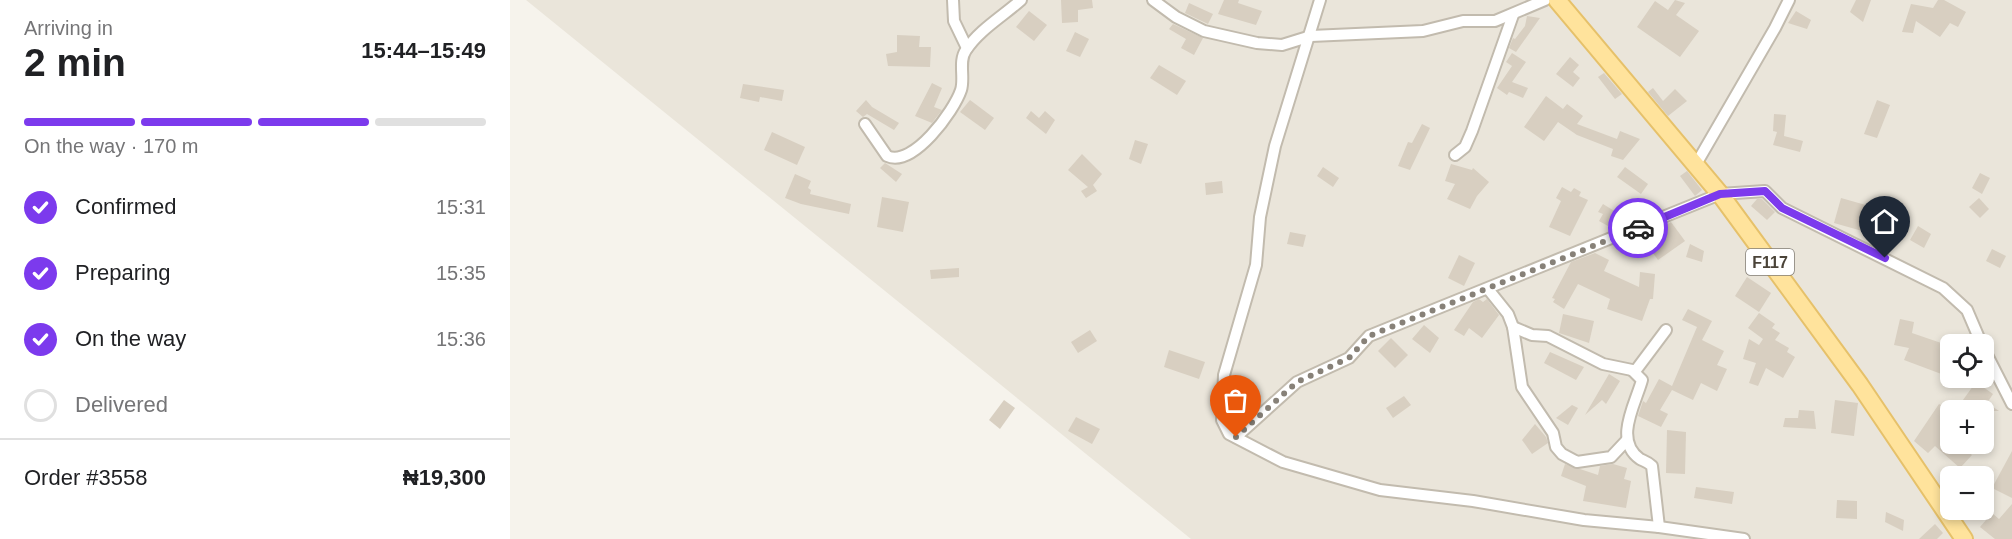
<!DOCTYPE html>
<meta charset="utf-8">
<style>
:root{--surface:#fff;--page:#f6f6f6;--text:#202124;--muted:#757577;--line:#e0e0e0;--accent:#7c3aed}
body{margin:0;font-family:Helvetica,sans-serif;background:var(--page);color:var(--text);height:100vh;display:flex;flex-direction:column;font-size:22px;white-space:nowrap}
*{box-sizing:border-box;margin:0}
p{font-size:20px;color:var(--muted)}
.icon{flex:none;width:33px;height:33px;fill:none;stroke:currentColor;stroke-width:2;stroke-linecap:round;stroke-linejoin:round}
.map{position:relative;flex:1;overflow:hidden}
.side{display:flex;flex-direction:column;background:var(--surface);width:510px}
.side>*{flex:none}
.buttons{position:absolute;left:1430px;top:334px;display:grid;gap:12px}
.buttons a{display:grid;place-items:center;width:54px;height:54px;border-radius:9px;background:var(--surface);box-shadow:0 3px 9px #0003;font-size:30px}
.pin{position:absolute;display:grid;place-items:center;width:51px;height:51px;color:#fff;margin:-62px -26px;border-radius:50% 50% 50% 0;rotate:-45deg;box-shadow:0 0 6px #0007}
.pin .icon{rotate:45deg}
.courier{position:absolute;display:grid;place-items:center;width:60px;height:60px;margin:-30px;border:4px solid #7c3aed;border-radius:50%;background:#fff;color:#222;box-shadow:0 2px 8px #0007}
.head em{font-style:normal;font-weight:600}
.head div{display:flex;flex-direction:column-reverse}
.head{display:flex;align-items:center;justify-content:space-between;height:102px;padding:0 24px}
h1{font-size:39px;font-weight:600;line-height:45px}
.bar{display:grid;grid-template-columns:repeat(4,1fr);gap:9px 6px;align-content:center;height:72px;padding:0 24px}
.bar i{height:8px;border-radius:4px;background:var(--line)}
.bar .selected{background:var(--accent)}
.bar p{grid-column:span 4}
.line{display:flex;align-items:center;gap:15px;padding:0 24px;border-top:2px solid var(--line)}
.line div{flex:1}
ol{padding:0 24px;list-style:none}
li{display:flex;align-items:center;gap:18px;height:66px}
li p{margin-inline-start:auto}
li .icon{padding:6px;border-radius:50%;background:var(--accent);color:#fff;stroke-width:4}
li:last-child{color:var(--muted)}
li i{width:33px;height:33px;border:3px solid var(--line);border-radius:50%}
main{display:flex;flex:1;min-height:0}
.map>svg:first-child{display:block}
.residential{fill:#eae5da;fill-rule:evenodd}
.building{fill:#d8cfc1}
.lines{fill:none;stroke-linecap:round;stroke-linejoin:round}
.street-casing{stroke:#c2bbae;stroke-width:14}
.primary-casing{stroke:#e6c16a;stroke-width:20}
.street{stroke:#fff;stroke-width:10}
.primary{stroke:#ffe39c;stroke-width:16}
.done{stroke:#878178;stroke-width:6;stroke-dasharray:0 10.8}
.route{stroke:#7c3aed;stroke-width:8}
.labels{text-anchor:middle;stroke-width:4.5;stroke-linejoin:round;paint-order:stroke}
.shield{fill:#fff;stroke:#817c74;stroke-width:1.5}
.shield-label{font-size:16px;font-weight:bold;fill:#4b4439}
</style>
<main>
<section class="side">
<div class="head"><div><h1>2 min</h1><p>Arriving in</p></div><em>15:44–15:49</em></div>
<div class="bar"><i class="selected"></i><i class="selected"></i><i class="selected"></i><i></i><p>On the way · 170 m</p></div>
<ol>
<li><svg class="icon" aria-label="check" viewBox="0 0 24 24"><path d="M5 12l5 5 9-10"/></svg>Confirmed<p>15:31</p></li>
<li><svg class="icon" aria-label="check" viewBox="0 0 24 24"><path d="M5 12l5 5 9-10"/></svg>Preparing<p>15:35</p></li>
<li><svg class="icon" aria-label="check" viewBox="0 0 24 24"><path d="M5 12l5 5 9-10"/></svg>On the way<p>15:36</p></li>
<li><i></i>Delivered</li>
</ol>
<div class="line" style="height:78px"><div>Order #3558</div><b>₦19,300</b></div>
</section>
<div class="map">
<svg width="1502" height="539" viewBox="0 0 1502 539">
<rect width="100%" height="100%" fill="#f6f3ec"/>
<path class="residential" d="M16,0H1502V539H681ZM1440,345H1473V378H1440ZM1440,411H1473V444H1440ZM1440,477H1473V510H1440Z"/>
<g class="building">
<path d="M551,0H582L583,8L568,10V22L552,23Z"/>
<path d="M714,0H729L728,3L752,11L746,25L708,14Z"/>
<path d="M1165,0L1175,3L1166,15L1189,31L1170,57L1127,27L1145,1L1158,10Z"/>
<path d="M1346,0H1361L1353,22L1340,12Z"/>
<path d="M1428,0H1434L1456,12L1448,27L1440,23L1430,37L1406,21L1403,33L1392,32L1401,4L1423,8Z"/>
<path d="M679,3L703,14L698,24L675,13Z"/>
<path d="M519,11L537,25L524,41L506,27Z"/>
<path d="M1286,11L1301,20L1297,29L1278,23Z"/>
<path d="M1017,16L1030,18L1006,52L999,48L1003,38L1005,39L1015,26Z"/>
<path d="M663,24L693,38L684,55L671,48L676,39L659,29Z"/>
<path d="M565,32L579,39L570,57L556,51Z"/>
<path d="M387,35L410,36L409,47H421L420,67L378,66L376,54L387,52Z"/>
<path d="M1002,53L1016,62L1002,82L1018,88L1013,98L999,92L997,95L987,88L1002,66L996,62Z"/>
<path d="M1060,57L1069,65L1063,72L1070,78L1063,87L1046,74Z"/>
<path d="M649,65L676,81L667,95L640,78Z"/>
<path d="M1094,73L1112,94L1105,99L1088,77Z"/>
<path d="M422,83L432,88L424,107L432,110L422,123L405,116Z"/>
<path d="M233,84L274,90L272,101L250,97L249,102L230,98Z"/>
<path d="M1143,88L1153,101L1165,89L1177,101L1158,116L1138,92Z"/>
<path d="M1036,96L1053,109L1057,104L1073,116L1067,124L1107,139L1110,131L1130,139L1113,160L1101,156L1103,149L1067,135L1048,122L1034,141L1014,127Z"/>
<path d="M356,100L362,107L389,123L384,130L357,114L353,117L346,111Z"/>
<path d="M460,100L484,118L475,130L450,112Z"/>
<path d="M1367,100L1380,105L1367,138L1354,134Z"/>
<path d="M521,111L529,118L535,111L545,120L536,134L516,118Z"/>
<path d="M1264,114L1276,115L1274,136L1293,141L1290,152L1263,145L1267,132L1263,131Z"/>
<path d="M912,124L920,128L900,170L888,166L898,142L902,143Z"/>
<path d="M262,132L295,147L287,165L254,150Z"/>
<path d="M625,140L638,144L631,164L619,159Z"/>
<path d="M572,154L592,174L583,185L587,191L576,198L571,191L578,187L558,170Z"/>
<path d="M375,163L392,174L386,182L370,168Z"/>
<path d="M941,164L962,170L963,168L979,182L967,196L960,209L937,199L945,184L935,181Z"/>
<path d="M813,167L829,178L823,187L807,176Z"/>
<path d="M1115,167L1138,184L1131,194L1107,177Z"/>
<path d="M1177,171L1192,190L1185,196L1170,176Z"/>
<path d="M1470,173L1480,178L1472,194L1462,188Z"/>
<path d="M285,174L301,181L298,188L301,190L300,194L341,204L339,214L291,204L275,198Z"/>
<path d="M712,181L713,193L696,195L695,183Z"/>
<path d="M1052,187L1061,192L1064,188L1071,192L1069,196L1078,200L1060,236L1039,227L1051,201L1046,198Z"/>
<path d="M372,197L399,202L393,232L367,227Z"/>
<path d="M1331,198L1377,211L1370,236L1324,223Z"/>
<path d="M1469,198L1479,209L1470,218L1459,207Z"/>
<path d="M1247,199H1252L1265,212L1257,220L1241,206Z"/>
<path d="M1093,204L1106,212L1098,226L1089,221L1093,214L1088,212Z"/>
<path d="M1161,222L1175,241L1148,260L1132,238Z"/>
<path d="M1408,226L1421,234L1414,248L1400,240Z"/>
<path d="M780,232L796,235L793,247L777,244Z"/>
<path d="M1180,244L1194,251L1192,262L1176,257Z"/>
<path d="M1482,249L1496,256L1490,268L1476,261Z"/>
<path d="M1085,253L1099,260L1094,271L1129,287L1130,272L1145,274L1143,299H1140L1132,321L1097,309L1100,299L1068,284L1054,309L1043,302L1045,299L1042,298L1061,262Z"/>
<path d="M949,255L965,263L954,286L938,278Z"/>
<path d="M449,268V277L421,279L420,270Z"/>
<path d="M1237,277L1261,293L1249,312L1225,296Z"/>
<path d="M969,299L973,302L977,299L989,315L972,338L959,328L954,336L944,330L963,302Z"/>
<path d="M1178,309L1202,321L1192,340L1214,351L1207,365L1217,369L1207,391L1191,383L1183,400L1162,390L1150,410L1158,414L1151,427L1128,416L1133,401L1136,403L1149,379L1162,386L1187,327L1172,320Z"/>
<path d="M1249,313L1265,324L1262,328L1270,333L1265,340L1279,348L1277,352L1285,357L1273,378L1256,368L1248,386L1239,383L1246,363L1233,359L1239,339L1249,345L1253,339L1238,328Z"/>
<path d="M1053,314L1084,321L1079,343L1049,333Z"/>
<path d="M1390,319L1404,322L1402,333L1437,345L1435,349L1440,350V357L1434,375L1394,360L1399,348L1384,345Z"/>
<path d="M914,325L929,338L920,353L902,339Z"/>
<path d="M580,330L587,341L568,353L561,342Z"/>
<path d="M881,338L898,355L885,368L868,351Z"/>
<path d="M659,350L695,362L689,379L654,367Z"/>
<path d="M1040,352L1074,367L1066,380L1034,363Z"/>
<path d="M1099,374L1110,381L1096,404L1092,400L1075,415Z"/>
<path d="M1466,382L1483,394L1477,403L1489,411H1445Z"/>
<path d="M894,396L901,405L883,418L876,408Z"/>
<path d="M494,400L505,408L490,429L479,420Z"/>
<path d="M1325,400L1348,403L1344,436L1321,433Z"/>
<path d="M1429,404L1440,410V444H1449L1462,455L1450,468L1425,446L1418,453L1404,441Z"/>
<path d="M1062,405L1068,408L1058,425L1046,418Z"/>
<path d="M1289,410L1304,411L1306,429L1273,427L1275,418H1288Z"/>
<path d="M566,417L590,429L582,444L558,431Z"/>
<path d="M1025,424L1036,437L1038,443L1022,454L1012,440Z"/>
<path d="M1157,430L1176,432L1175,474L1156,473Z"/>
<path d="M1502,451V498L1482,488Z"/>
<path d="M1055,464L1088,475L1090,466L1103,464L1117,468L1114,479L1121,481L1116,508L1073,501L1076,486L1051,476Z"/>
<path d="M1186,487L1224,492L1222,504L1184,498Z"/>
<path d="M1327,500L1347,501V519L1326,518Z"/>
<path d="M1502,504V539H1485L1470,527L1482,513L1489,519Z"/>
<path d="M1376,512L1394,520L1393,531L1375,522Z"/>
<path d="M1425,524L1433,533L1427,539H1409Z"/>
</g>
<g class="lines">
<g class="street-casing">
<g id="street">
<path d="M443,0L444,21L457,48"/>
<path d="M643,0L666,17L694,31L747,43L772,45L801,36L913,31L953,21H985L1035,0"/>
<path d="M810,0L765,146L750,217L746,265L714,375L712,420L719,434L773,462L870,490L963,501L1074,520L1149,527L1234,539"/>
<path d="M355,124L377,156C403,168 444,111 451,90C455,78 448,61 456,50C469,30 493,16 511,0"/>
<path d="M945,155L955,147L962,131L1003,15"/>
<path d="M1185,166L1265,28L1279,0"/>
<path d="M978,289L998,314L1003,327L1012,387L1043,433L1046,447L1052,454L1067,462L1101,457L1117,440"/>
<path d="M1003,327L1022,335L1038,336L1093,364L1122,370"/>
<path d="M1473,347L1502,404"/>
<path d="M726,437L787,382L839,358L859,336L1210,194L1255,191L1272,208L1433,288L1457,310L1472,345"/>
<path d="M1149,527L1142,466C1138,462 1134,461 1130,459C1103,440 1126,403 1132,380L1122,370H1126L1156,330"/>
</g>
</g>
<g class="primary-casing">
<path id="primary" d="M1047,0L1210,194L1350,385L1454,539"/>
</g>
<use href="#street" class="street"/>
<use href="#primary" class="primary"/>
</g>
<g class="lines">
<path class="done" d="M726,437L787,382L839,358L859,336L1128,228"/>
<path class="route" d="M1128,228L1210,194L1255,191L1272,208L1375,258"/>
</g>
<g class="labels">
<rect class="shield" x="1236" y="249" width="48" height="26" rx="4.5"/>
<g class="shield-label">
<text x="1260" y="268">F117</text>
</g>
</g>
</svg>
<div class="buttons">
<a><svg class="icon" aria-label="locate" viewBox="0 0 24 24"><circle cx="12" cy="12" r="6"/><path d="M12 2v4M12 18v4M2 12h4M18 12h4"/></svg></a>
<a>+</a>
<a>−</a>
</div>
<div class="pin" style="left:726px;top:437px;background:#ea580c"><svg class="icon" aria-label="bag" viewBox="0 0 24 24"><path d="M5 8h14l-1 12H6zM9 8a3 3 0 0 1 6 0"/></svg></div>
<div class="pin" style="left:1375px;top:258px;background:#1f2937"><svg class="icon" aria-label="home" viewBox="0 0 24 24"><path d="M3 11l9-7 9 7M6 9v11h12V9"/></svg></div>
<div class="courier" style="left:1128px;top:228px"><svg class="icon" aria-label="car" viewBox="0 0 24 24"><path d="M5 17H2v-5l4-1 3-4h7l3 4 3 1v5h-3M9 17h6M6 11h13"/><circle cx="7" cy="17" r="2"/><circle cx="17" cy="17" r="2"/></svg></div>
</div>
</main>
